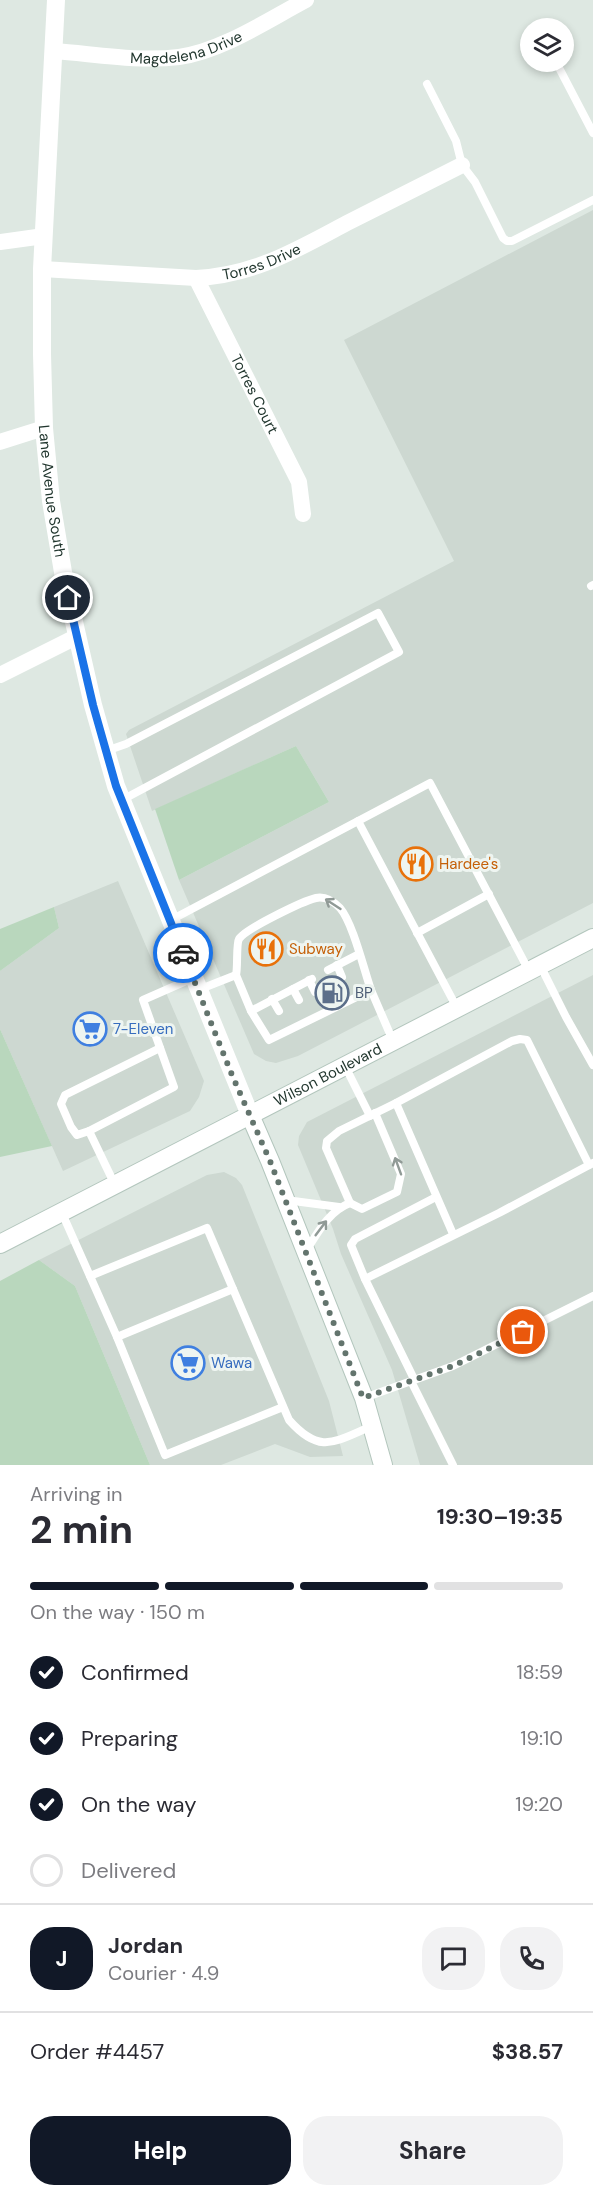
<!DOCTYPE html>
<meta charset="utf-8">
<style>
:root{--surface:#fff;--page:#f2f2f3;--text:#2b2b33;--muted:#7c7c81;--line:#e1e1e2;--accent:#111827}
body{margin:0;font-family:"DM Sans",sans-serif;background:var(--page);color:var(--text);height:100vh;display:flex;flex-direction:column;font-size:22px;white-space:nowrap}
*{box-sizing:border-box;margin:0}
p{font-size:20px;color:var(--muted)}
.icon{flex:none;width:33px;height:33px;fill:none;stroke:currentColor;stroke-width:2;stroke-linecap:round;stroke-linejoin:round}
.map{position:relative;height:1465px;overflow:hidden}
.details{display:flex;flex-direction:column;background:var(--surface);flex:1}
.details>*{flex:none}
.fabs{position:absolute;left:520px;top:18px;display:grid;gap:12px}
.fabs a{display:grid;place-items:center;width:54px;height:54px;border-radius:50%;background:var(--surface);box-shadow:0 3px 9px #0003;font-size:30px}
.pin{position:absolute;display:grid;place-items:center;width:51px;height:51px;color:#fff;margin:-26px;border:3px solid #fff;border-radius:50%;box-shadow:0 2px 6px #0007}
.courier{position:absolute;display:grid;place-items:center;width:60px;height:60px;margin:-30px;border:4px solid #1a73e8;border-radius:50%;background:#fff;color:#222;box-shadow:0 2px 8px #0007}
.head em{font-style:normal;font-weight:700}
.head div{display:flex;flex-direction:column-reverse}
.head{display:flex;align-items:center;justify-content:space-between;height:102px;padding:0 30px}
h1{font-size:39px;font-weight:700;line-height:45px}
.bar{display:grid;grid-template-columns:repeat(4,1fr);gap:9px 6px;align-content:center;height:72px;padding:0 30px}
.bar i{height:8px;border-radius:4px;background:var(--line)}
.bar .on{background:var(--accent)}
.bar p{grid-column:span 4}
.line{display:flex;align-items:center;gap:15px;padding:0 30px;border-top:2px solid var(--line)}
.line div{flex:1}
.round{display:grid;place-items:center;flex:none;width:63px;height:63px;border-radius:24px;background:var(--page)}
ol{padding:0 30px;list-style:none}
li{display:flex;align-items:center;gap:18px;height:66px}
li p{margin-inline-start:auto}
li .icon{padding:6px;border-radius:50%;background:var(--accent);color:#fff;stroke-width:4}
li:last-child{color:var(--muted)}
li i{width:33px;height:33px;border:3px solid var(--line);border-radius:50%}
.primary-button{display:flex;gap:12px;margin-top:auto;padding:12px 30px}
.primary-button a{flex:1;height:69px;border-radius:24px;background:var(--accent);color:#fff;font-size:24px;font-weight:700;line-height:69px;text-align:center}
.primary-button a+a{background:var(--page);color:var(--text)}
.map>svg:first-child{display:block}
.built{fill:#cdd8d1}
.green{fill:#b9d7bd}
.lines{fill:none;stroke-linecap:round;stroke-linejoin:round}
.secondary-casing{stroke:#b3c6bd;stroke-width:20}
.service{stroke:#fff;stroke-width:8}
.minor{stroke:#fff;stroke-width:16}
.tertiary{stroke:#fff;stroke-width:18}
.secondary{stroke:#fff;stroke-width:18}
.oneway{stroke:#909a96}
.done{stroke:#63746d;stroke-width:6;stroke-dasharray:0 10.8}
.route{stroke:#1a73e8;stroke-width:8}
.labels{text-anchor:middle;stroke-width:6;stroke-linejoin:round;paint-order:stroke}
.street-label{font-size:15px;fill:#21362e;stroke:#eef5f1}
.food-label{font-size:15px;fill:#c56008;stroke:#eef5f1;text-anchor:start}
.service-label{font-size:15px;fill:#4e5e75;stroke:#eef5f1;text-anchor:start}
.shop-label{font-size:15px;fill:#366cbe;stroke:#eef5f1;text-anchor:start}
</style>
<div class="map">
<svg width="593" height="1465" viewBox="0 0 593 1465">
<rect width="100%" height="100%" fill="#dee8e2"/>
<g class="built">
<path d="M593,210V903L298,1056L276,1063L266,1061L254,1054L179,880L329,802L296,746L152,811L126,734L129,730L454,561L344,340Z"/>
<path d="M118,881L204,1081L199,1097L190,1111L63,1171L0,1029V971L59,928L54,907Z"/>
<path d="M593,975V1465H420L392,1370L341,1254L333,1229L298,1145L299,1136L307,1122Z"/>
<path d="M224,1172L236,1178L242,1185L329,1401L343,1456L310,1457L275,1444L221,1465H150L75,1286L39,1260L207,1175Z"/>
</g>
<g class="green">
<path d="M296,746L329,802L179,880L155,809Z"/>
<path d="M54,907L59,928L0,971V929Z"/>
<path d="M0,1029L52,1146L0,1157Z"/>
<path d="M39,1260L75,1286L150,1465H0V1281Z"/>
</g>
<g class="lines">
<g class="secondary-casing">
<g id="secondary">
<path d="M250,1115L270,1161L364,1398L383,1465"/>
<path id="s5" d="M0,1244L593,938"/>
</g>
</g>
<g class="service">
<path d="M556,62L593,133"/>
<path d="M427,84L456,141L462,165L475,182L503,238L507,241H512L593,200"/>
<path d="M591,586L593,585"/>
<path d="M106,751L126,744L378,613L399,652L122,800"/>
<path d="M358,821L457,1008"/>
<path d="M171,920L430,783L529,971"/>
<path d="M417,933L489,894"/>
<path d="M337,965L342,977"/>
<path d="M540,965L566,1017L593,1065"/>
<path d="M328,970L359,954"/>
<path d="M236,975C238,967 236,944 239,939C245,929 303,901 316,898C325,896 334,902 340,908C353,923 364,970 371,990"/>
<path d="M309,980L315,992"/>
<path d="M293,989L299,1000"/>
<path d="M198,990L236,975L251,1011L269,1040L371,990L393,1041"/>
<path d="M272,999L279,1011"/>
<path d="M251,1011L312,979"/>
<path d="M345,1066L370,1116"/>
<path d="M89,1131L77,1135L71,1127L61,1104L65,1095L160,1048"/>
<path d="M115,1185L89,1131L174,1087L143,1000L193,978"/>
<path d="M286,1200L339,1207"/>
<path d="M350,1203L362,1209L397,1192L401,1174L375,1113"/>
<path d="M62,1213L117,1337L233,1289L289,1420C320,1455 334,1442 372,1426"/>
<path d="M453,1234L396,1103L512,1041L520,1039L527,1040L589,1165"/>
<path d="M306,1251C318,1232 329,1211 350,1203L326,1148L327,1141L339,1131L396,1103"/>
<path d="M90,1276L207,1228L233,1289"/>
<path d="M365,1279L351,1245L355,1239L436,1197"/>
<path d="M117,1337L165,1455L283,1407"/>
<path d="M414,1379L365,1279L499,1213L593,1163"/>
<path d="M411,1381L453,1465"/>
<path d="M364,1398L453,1366L593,1296"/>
</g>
<g class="minor">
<path id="s1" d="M54,51C95,54 139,62 179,57C222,51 268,20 306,0"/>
<path d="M0,242L44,236"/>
<path id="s2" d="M42,269L196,278C255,275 296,250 347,223C385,204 424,184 462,165"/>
<path id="s3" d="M196,278L299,482L303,514"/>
<path d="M0,442L44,428"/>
<path d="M0,675L76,637"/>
</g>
<path class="tertiary" id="s4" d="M56,0L42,269V354L44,428L51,501L64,578L93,705L116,786L250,1115"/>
<use href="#secondary" class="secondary"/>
</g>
<defs><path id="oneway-shaft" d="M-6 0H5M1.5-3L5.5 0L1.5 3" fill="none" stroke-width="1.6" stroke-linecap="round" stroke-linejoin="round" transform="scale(1.5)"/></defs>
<g class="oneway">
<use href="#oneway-shaft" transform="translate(333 904) rotate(-147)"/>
<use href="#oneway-shaft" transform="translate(398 1166) rotate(-110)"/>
<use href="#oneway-shaft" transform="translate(321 1228) rotate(-53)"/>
</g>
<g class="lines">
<path class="done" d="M183,953L232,1075L270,1161L363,1398L453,1366L523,1332"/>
<path class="route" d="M68,598L93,705L116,786L183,953"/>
</g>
<defs>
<g id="restaurant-ring" transform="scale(1.725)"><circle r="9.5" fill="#eef5f1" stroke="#e8710a" stroke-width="1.5"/><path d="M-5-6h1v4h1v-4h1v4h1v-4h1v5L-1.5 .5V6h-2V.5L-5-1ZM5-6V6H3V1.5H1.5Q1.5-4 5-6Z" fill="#e8710a"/></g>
<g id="fuel-ring" transform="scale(1.725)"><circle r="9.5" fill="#eef5f1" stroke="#5c6f8a" stroke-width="1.5"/><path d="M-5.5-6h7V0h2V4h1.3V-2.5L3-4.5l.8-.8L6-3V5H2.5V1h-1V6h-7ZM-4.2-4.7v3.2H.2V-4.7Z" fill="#5c6f8a"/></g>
<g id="supermarket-ring" transform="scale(1.725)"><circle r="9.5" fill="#eef5f1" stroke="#3f7fe0" stroke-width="1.5"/><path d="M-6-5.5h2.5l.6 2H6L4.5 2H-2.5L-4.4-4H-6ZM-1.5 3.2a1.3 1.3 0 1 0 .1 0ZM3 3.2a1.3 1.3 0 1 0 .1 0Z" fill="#3f7fe0"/></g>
</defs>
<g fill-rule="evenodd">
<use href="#restaurant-ring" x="416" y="864"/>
<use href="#restaurant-ring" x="266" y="949"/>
<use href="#fuel-ring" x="332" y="993"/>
<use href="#supermarket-ring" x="90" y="1029"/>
<use href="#supermarket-ring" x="188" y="1363"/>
</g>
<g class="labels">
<g class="street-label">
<text dy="5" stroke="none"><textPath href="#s1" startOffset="134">Magdelena Drive</textPath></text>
<text dy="5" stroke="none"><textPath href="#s2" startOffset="222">Torres Drive</textPath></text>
<text dy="5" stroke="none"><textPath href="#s3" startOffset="130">Torres Court</textPath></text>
<text dy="5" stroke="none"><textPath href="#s4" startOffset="492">Lane Avenue South</textPath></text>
<text dy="5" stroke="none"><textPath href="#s5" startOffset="369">Wilson Boulevard</textPath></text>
</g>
<g class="food-label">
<text x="439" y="869">Hardee's</text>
<text x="289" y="954">Subway</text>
</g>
<g class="service-label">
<text x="355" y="998">BP</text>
</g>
<g class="shop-label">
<text x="113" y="1034">7-Eleven</text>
<text x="211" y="1368">Wawa</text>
</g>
</g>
</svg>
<div class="fabs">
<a><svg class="icon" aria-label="layers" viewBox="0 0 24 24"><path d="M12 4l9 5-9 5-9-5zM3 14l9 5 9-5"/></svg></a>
</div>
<div class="pin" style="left:523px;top:1332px;background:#ea580c"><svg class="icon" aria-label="bag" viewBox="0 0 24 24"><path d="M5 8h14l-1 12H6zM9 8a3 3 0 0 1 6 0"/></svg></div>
<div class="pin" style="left:68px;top:598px;background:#1f2937"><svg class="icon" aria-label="home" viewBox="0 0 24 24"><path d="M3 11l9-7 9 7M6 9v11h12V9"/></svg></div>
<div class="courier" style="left:183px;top:953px"><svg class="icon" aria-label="car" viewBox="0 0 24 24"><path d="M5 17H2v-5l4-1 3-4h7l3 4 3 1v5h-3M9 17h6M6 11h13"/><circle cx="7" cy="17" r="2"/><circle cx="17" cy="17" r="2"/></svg></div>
</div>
<section class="details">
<div class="head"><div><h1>2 min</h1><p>Arriving in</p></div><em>19:30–19:35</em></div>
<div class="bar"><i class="on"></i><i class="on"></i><i class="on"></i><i></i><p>On the way · 150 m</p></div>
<ol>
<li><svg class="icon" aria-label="check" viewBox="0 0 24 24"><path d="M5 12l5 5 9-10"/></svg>Confirmed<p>18:59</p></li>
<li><svg class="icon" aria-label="check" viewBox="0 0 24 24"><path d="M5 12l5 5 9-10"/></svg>Preparing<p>19:10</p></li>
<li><svg class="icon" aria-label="check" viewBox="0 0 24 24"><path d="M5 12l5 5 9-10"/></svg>On the way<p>19:20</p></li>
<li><i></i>Delivered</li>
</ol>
<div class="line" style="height:108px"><b class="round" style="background:var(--accent);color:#fff">J</b><div><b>Jordan</b><p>Courier · 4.9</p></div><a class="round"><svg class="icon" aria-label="chat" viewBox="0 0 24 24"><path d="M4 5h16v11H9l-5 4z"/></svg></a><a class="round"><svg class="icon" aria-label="phone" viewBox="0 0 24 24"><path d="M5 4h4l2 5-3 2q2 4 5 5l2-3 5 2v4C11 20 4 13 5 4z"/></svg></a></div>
<div class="line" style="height:78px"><div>Order #4457</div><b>$38.57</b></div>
<div class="primary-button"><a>Help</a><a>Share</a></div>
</section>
